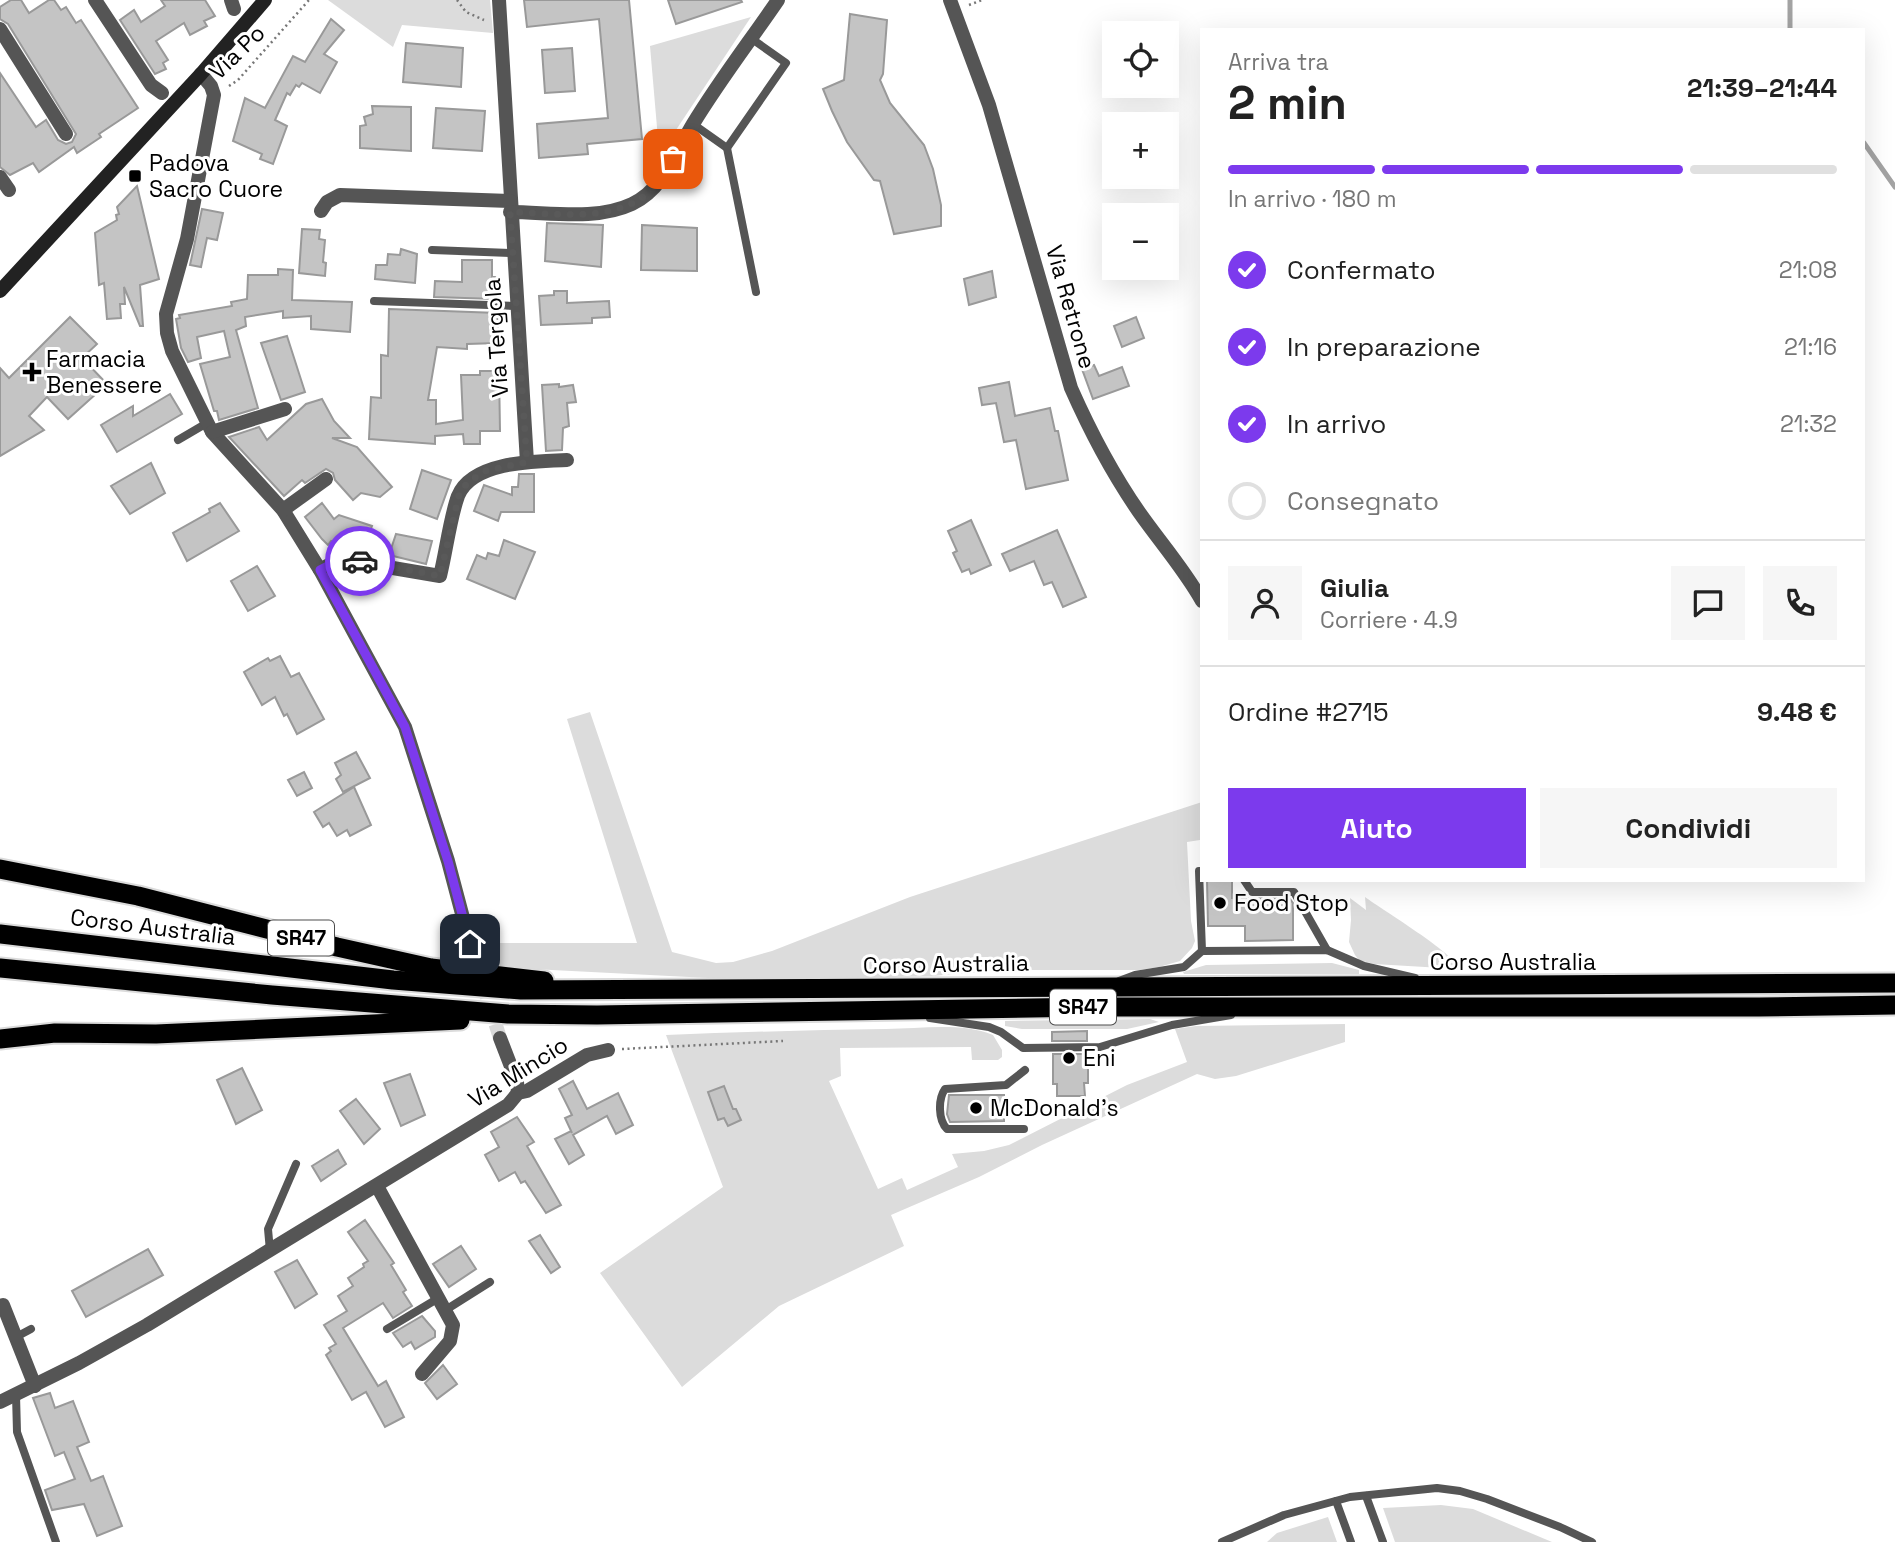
<!DOCTYPE html>
<html lang="it">
<meta charset="utf-8">
<style>
:root{--surface:#fff;--page:#f6f6f6;--text:#222;--muted:#767676;--line:#e0e0e0;--accent:#7c3aed}
body{margin:0;font-family:"Space Grotesk",sans-serif;background:var(--page);color:var(--text);height:100vh;display:flex;flex-direction:column;font-size:26px;white-space:nowrap}
*{box-sizing:border-box;margin:0}
p{font-size:23px;color:var(--muted)}
.icon{flex:none;width:38px;height:38px;fill:none;stroke:currentColor;stroke-width:2;stroke-linecap:round;stroke-linejoin:round}
.map{position:relative;flex:1;overflow:hidden}
.side{position:absolute;left:1200px;top:28px;width:665px;height:854px;display:flex;flex-direction:column;background:var(--surface);border-radius:0px;box-shadow:0 7px 28px #0002}
.side>*{flex:none}
.controls{position:absolute;left:1102px;top:21px;display:grid;gap:14px}
.controls a{display:grid;place-items:center;width:77px;height:77px;border-radius:0px;background:var(--surface);box-shadow:0 7px 28px #0002;font-size:35px}
.pin{position:absolute;display:grid;place-items:center;width:60px;height:60px;color:#fff;margin:-30px;border-radius:14px;box-shadow:0 4px 10px #0006}
.courier{position:absolute;display:grid;place-items:center;width:70px;height:70px;margin:-35px;border:5px solid #7c3aed;border-radius:50%;background:#fff;color:#222;box-shadow:0 2px 9px #0007}
.head em{font-style:normal;font-weight:700}
.head div{display:flex;flex-direction:column-reverse}
.head{display:flex;align-items:center;justify-content:space-between;height:119px;padding:0 28px}
h1{font-size:46px;font-weight:700;line-height:52px}
.bar{display:grid;grid-template-columns:repeat(4,1fr);gap:10px 7px;align-content:center;height:84px;padding:0 28px}
.bar i{height:9px;border-radius:5px;background:var(--line)}
.bar .active{background:var(--accent)}
.bar p{grid-column:span 4}
.line{display:flex;align-items:center;gap:18px;padding:0 28px;border-top:2px solid var(--line)}
.line div{flex:1}
.round{display:grid;place-items:center;flex:none;width:74px;height:74px;border-radius:0px;background:var(--page)}
ol{padding:0 28px;list-style:none}
li{display:flex;align-items:center;gap:21px;height:77px}
li p{margin-inline-start:auto}
li .icon{padding:7px;border-radius:50%;background:var(--accent);color:#fff;stroke-width:4}
li:last-child{color:var(--muted)}
li i{width:38px;height:38px;border:4px solid var(--line);border-radius:50%}
.primary-button{display:flex;gap:14px;margin-top:auto;padding:14px 28px}
.primary-button a{flex:1;height:80px;border-radius:0px;background:var(--accent);color:#fff;font-size:28px;font-weight:700;line-height:80px;text-align:center}
.primary-button a+a{background:var(--page);color:var(--text)}
.map>svg:first-child{display:block}
.green{fill:#dcdcdc}
.lines{fill:none;stroke-linecap:round;stroke-linejoin:round}
.stream{stroke:#a3a3a3;stroke-width:5}
.building{fill:#c4c4c4;stroke:#999;stroke-width:2}
.minor-tunnel{stroke:#d9d9d9;stroke-width:14;stroke-dasharray:14 7;stroke-linecap:butt}
.trunk-casing{stroke:#dbdbdb;stroke-width:23}
.path{stroke:#777;stroke-width:2.5;stroke-dasharray:2 3.5;stroke-linecap:butt}
.service{stroke:#555;stroke-width:8}
.minor{stroke:#555;stroke-width:14}
.secondary{stroke:#222;stroke-width:14}
.trunk{stroke:#000;stroke-width:19}
.done{stroke:#595959;stroke-width:7;stroke-dasharray:0 12.6}
.route{stroke:#7c3aed;stroke-width:9}
.poi-dot{fill:#000;stroke:#fff;stroke-width:2.5}
.labels{text-anchor:middle;stroke-width:6;stroke-linejoin:round;paint-order:stroke}
.shield{fill:#fff;stroke:#4c4c4c;stroke-width:2}
.shield-label{font-size:21px;font-weight:bold;fill:#000}
.street-label{font-size:23px;fill:#000;stroke:#fff}
.poi-label{font-size:23px;fill:#000;stroke:#fff;text-anchor:start}
</style>
<div class="map">
<svg width="1895" height="1542" viewBox="0 0 1895 1542">
<rect width="100%" height="100%" fill="#fff"/>
<g class="green">
<path d="M328,0H490L493,33L402,25L393,47Z"/>
<path d="M751,17L666,145L658,139L650,46Z"/>
<path d="M590,712L672,952L716,963L733,962L772,951L910,897L1202,802L1200,840L1187,842L1191,921L1195,941L1192,948L1180,961L1159,967L1140,970H1002L932,976L748,980L494,967L487,943H637L567,719Z"/>
<path d="M1365,897C1381,909 1456,954 1459,969L1374,964L1359,960L1355,955L1349,942L1351,920L1350,898L1366,910Z"/>
<path d="M1332,963L1359,970V974H1184L1183,972L1206,965Z"/>
<path d="M1150,1019L1159,1022L1127,1029H1022L1005,1026V1021Z"/>
<path d="M1345,1024V1042L1236,1076L1215,1079L1197,1074L1042,1145L979,1177L891,1215L904,1246L779,1306L682,1387L600,1273L723,1187L666,1035C739,1032 813,1030 886,1029C920,1029 961,1022 993,1035L1002,1050V1057L998,1060H972L971,1047L840,1048L841,1076L829,1081L878,1189L902,1178L907,1190L958,1167L952,1154L984,1151L1009,1145L1127,1085L1187,1062L1175,1029L1196,1026Z"/>
<path d="M1441,1505L1473,1509L1552,1542H1395L1383,1508Z"/>
<path d="M1328,1517L1337,1542H1267L1277,1533Z"/>
</g>
<g class="lines">
<g class="stream">
<path d="M1790,0V30"/>
<path d="M1864,143L1895,187"/>
</g>
</g>
<g class="building">
<path d="M11,0H21L29,13L49,0H54L61,10L66,7L76,23L81,20L138,108L99,134L101,137L77,153L74,147L39,172L33,163L10,175L0,167V73L36,127L46,120L58,140L66,144L72,142L76,134L8,24L0,19V7Z"/>
<path d="M161,0H205L215,16L204,21L207,26L190,35L184,23L156,41L168,60L163,63L166,69L155,74L120,20L134,10L141,22L165,6Z"/>
<path d="M524,0H629L642,139L587,144L588,154L539,158L537,124L608,118L599,19L527,27Z"/>
<path d="M668,0H741L742,2L676,24Z"/>
<path d="M850,14L887,20L883,74L880,80L890,103L924,145L933,169L941,205V226L894,234L880,181L874,180L847,142L832,111L823,89L844,80Z"/>
<path d="M331,19L344,30L324,54L337,62L320,93L302,83L299,87L296,85L290,95L287,93L275,120L287,126L273,164L260,159L262,154L233,141L245,98L265,108L293,56L305,62Z"/>
<path d="M406,43L463,48L461,87L403,82Z"/>
<path d="M572,48L575,91L545,93L542,50Z"/>
<path d="M372,106L411,107V151L360,148V126L366,125L364,117L373,114Z"/>
<path d="M436,108L485,111L482,151L433,148Z"/>
<path d="M137,186L159,279L140,285L143,326H140L124,287L125,304H120L121,318L107,319L104,283L99,285L95,233L117,220L116,215L119,214L117,207Z"/>
<path d="M202,209L223,213L217,240L207,238L201,267L190,265Z"/>
<path d="M547,223L603,225L601,267L545,261Z"/>
<path d="M642,225L697,228V271L641,270Z"/>
<path d="M302,229L320,230L319,239L325,240L323,262L326,263L325,276L299,273Z"/>
<path d="M401,249L417,254L415,283L375,279L376,265H387L388,254L400,255Z"/>
<path d="M462,260H492V277H496V299L434,297L435,281L462,282Z"/>
<path d="M278,269L293,270L292,300L352,302L350,332L311,329V316L283,318V311L245,317L246,326L236,330L258,408L219,420L217,411H214L200,364L230,357L224,331L197,337L201,358L188,362L181,348L176,319L180,318L179,315L232,306L231,302L247,299L248,275H278Z"/>
<path d="M992,271L996,297L969,305L964,279Z"/>
<path d="M554,291H567V303L609,301L610,317L592,318V323L541,325L539,296L554,295Z"/>
<path d="M389,309L498,313V343L467,344V349L437,347L428,400H436V424L463,420L461,375H480V371H499L500,431H480V444H464L463,434L435,436V444L369,439L371,397L381,398V355L388,356Z"/>
<path d="M70,317L97,344L82,358L107,384L68,419L47,397L29,416L44,430L0,456V368L9,378Z"/>
<path d="M1136,317L1144,338L1122,347L1114,326Z"/>
<path d="M287,336L305,392L281,400L261,343Z"/>
<path d="M1094,365L1099,376L1122,367L1129,386L1093,399L1082,369Z"/>
<path d="M1009,382L1015,416L1050,408L1055,431H1058L1068,480L1026,489L1016,440L1004,442L996,403L982,405L979,388Z"/>
<path d="M559,384V387L573,385L576,402L567,403L569,426L563,428L562,450L546,451L542,385Z"/>
<path d="M170,394L182,414L117,452L101,425L133,406V416Z"/>
<path d="M322,399L334,421L350,438H332L357,447L392,487L380,497L361,493L353,500L335,480L333,473L326,469L305,483L302,480L284,496L229,437L259,427L267,440L306,404Z"/>
<path d="M151,463L165,493L130,514L111,486Z"/>
<path d="M422,470L451,480L437,519L410,509Z"/>
<path d="M519,474H534V512H501L498,521L474,511L484,485L512,495V487H518Z"/>
<path d="M220,503L239,531L187,561L173,533L210,512L209,509Z"/>
<path d="M322,503L334,519L339,515L372,526L363,552L331,541L328,545L322,539L305,517Z"/>
<path d="M971,520L991,565L971,574L969,569L962,572L953,553L957,551L948,531Z"/>
<path d="M1057,530L1086,597L1063,607L1052,582L1044,585L1034,561L1010,571L1002,554Z"/>
<path d="M396,534L432,541L426,564L389,555Z"/>
<path d="M504,540L535,552L515,599L467,579L477,555L486,559L488,553L499,556Z"/>
<path d="M257,566L275,596L248,611L231,581Z"/>
<path d="M280,656L291,677L299,673L324,719L297,734L287,714L284,716L275,697L262,705L244,672L268,658L270,661Z"/>
<path d="M356,752L370,778L343,792L336,779L341,775L335,763Z"/>
<path d="M304,772L312,788L297,796L288,780Z"/>
<path d="M354,787L371,825L350,836L347,830L337,836L329,823L323,827L314,812Z"/>
<path d="M1207,880H1232V898L1290,899L1293,903V940L1245,941V926H1208Z"/>
<path d="M1087,1031V1041H1052V1032Z"/>
<path d="M1053,1054H1088V1083H1084L1085,1096H1057V1084H1053Z"/>
<path d="M242,1068L262,1110L236,1124L217,1080Z"/>
<path d="M410,1074L425,1115L401,1126L384,1083Z"/>
<path d="M573,1081L587,1109L618,1093L633,1125L616,1134L607,1116L573,1135L584,1155L569,1164L555,1139L571,1131L572,1133L565,1118L572,1115L559,1089Z"/>
<path d="M724,1086L733,1109H736L741,1120L728,1126L724,1118L718,1120L708,1092Z"/>
<path d="M949,1095H1004V1121L950,1122L947,1114Z"/>
<path d="M356,1099L380,1129L364,1144L340,1111Z"/>
<path d="M517,1117L534,1142L527,1146L561,1205L546,1213L525,1181L521,1183L515,1172L499,1181L485,1155L499,1147L491,1132Z"/>
<path d="M338,1150L346,1164L321,1181L312,1166Z"/>
<path d="M365,1220L394,1263L391,1265L406,1290L403,1292L412,1306L393,1318L383,1303L343,1328L378,1386L386,1381L404,1417L385,1427L366,1392L352,1400L326,1355L331,1351L329,1348L336,1344L324,1325L347,1311L338,1296L353,1286L348,1278L364,1267L363,1264L368,1261L348,1232Z"/>
<path d="M540,1235L560,1267L551,1273L529,1241Z"/>
<path d="M461,1246L476,1269L449,1287L433,1264Z"/>
<path d="M148,1249L163,1275L86,1317L72,1291Z"/>
<path d="M297,1260L317,1294L295,1308L275,1272Z"/>
<path d="M422,1316L435,1331V1337L415,1349L411,1342L403,1347L393,1333Z"/>
<path d="M443,1365L457,1384L437,1399L425,1383Z"/>
<path d="M50,1393L55,1408L73,1401L89,1442L77,1447L91,1481L103,1476L122,1526L97,1536L84,1504L52,1510L45,1490L75,1479L64,1452L55,1456L33,1398Z"/>
</g>
<g class="lines">
<path class="minor-tunnel" d="M470,944L500,1038"/>
<g class="trunk-casing">
<g id="trunk">
<path d="M0,869L138,896L337,947L431,968L544,981"/>
<path d="M0,934L393,980L521,990L1895,983"/>
<path d="M0,968L272,995L508,1014L597,1015L1096,1007H1759L1895,1005"/>
<path d="M0,1039L55,1033L156,1034L460,1020"/>
</g>
</g>
<g class="path">
<path d="M457,0L466,12L484,20"/>
<path d="M969,5L982,0"/>
<path d="M229,86L238,80L309,0"/>
<path d="M622,1049L783,1041"/>
</g>
<g class="service">
<path d="M693,124L727,148L786,63L752,39"/>
<path d="M727,148L756,292"/>
<path d="M432,250L513,253"/>
<path d="M374,301L516,306"/>
<path d="M178,440L207,423"/>
<path d="M1244,880L1252,892H1294L1327,950"/>
<path d="M1202,951L1199,871H1202"/>
<path d="M1119,981L1135,975L1184,967L1202,951L1327,950L1364,966L1415,978"/>
<path d="M930,1018L989,1027L1001,1032L1023,1048L1100,1047L1172,1025L1231,1015"/>
<path d="M1024,1129H947C938,1120 938,1099 945,1089L1006,1085L1025,1070"/>
<path d="M270,1251L268,1229L296,1164"/>
<path d="M444,1311L490,1282"/>
<path d="M387,1329L437,1299"/>
<path d="M16,1337L31,1329"/>
<path d="M16,1395L17,1432L56,1542"/>
<path d="M1366,1496L1383,1542"/>
<path d="M1336,1501L1351,1542"/>
<path d="M1222,1542L1284,1515L1350,1497L1437,1488L1460,1491L1487,1499L1560,1527L1592,1542"/>
</g>
<g class="minor">
<path d="M95,0L151,85L162,93"/>
<path d="M231,0L234,9"/>
<path d="M499,0L527,462"/>
<path d="M950,0L989,105L1071,388C1090,431 1112,473 1139,512C1160,542 1184,569 1202,601"/>
<path d="M0,29L66,134"/>
<path d="M201,74L211,86L214,95L187,239L166,314L167,333L172,351L212,432L283,510L320,570L405,727L448,861L470,944"/>
<path d="M0,177L9,190"/>
<path d="M321,211L327,202L340,195L510,201"/>
<path d="M510,212C549,212 596,221 632,204C664,189 676,152 693,124C719,81 750,41 778,0"/>
<path d="M212,432L285,409"/>
<path d="M283,510L326,479"/>
<path d="M320,570L340,559L440,576C446,552 450,518 458,496C472,461 537,461 567,460"/>
<path d="M500,1038L517,1082L518,1093"/>
<path d="M377,1186L453,1325L450,1341L422,1374"/>
<path d="M3,1305L35,1386"/>
<path d="M0,1402L79,1363L147,1325L508,1105L518,1093L527,1091L587,1055L608,1050"/>
</g>
<path class="secondary" d="M0,291L201,74L265,0"/>
<use href="#trunk" class="trunk"/>
</g>
<g class="lines">
<path class="done" d="M360,561L440,576L459,495L467,483L485,471L527,462L510,212C554,213 610,223 647,194C659,185 666,172 673,159"/>
<path class="route" d="M360,561L341,559L320,570L405,727L448,861L470,944"/>
</g>
<g class="poi-dot">
<rect x="128" y="169" width="14" height="14" rx="3.5"/>
<path d="M28.5 361.5h7v7h7v7h-7v7h-7v-7h-7v-7h7z"/>
<circle cx="1220" cy="903" r="7"/>
<circle cx="1069" cy="1058" r="7"/>
<circle cx="976" cy="1108" r="7"/>
</g>
<g class="labels">
<g class="shield">
<rect x="268" y="920.5" width="66" height="35" rx="5"/>
<rect x="1050" y="989.5" width="66" height="35" rx="5"/>
</g>
<g class="shield-label">
<text x="301" y="945">SR47</text>
<text x="1083" y="1014">SR47</text>
</g>
<g class="street-label">
<text transform="translate(237 52) rotate(-44)" y="8">Via Po</text>
<text transform="translate(1071 307) rotate(74)" y="8">Via Retrone</text>
<text transform="translate(496 338) rotate(-94)" y="8">Via Tergola</text>
<text transform="translate(153 927) rotate(7)" y="8">Corso Australia</text>
<text x="1513" y="970">Corso Australia</text>
<text transform="translate(946 964) rotate(-1)" y="8">Corso Australia</text>
<text transform="translate(518 1072) rotate(-32)" y="8">Via Mincio</text>
</g>
<g class="poi-label">
<text x="149" y="171">Padova<tspan x="149" dy="26">Sacro Cuore</tspan></text>
<text x="46" y="367">Farmacia<tspan x="46" dy="26">Benessere</tspan></text>
<text x="1234" y="911">Food Stop</text>
<text x="1083" y="1066">Eni</text>
<text x="990" y="1116">McDonald's</text>
</g>
</g>
</svg>
<div class="controls">
<a><svg class="icon" aria-label="locate" viewBox="0 0 24 24"><circle cx="12" cy="12" r="6"/><path d="M12 2v4M12 18v4M2 12h4M18 12h4"/></svg></a>
<a>+</a>
<a>−</a>
</div>
<div class="pin" style="left:673px;top:159px;background:#ea580c"><svg class="icon" aria-label="bag" viewBox="0 0 24 24"><path d="M5 8h14l-1 12H6zM9 8a3 3 0 0 1 6 0"/></svg></div>
<div class="pin" style="left:470px;top:944px;background:#1f2937"><svg class="icon" aria-label="home" viewBox="0 0 24 24"><path d="M3 11l9-7 9 7M6 9v11h12V9"/></svg></div>
<div class="courier" style="left:360px;top:561px"><svg class="icon" aria-label="car" viewBox="0 0 24 24"><path d="M5 17H2v-5l4-1 3-4h7l3 4 3 1v5h-3M9 17h6M6 11h13"/><circle cx="7" cy="17" r="2"/><circle cx="17" cy="17" r="2"/></svg></div>
<section class="side">
<div class="head"><div><h1>2 min</h1><p>Arriva tra</p></div><em>21:39–21:44</em></div>
<div class="bar"><i class="active"></i><i class="active"></i><i class="active"></i><i></i><p>In arrivo · 180 m</p></div>
<ol>
<li><svg class="icon" aria-label="check" viewBox="0 0 24 24"><path d="M5 12l5 5 9-10"/></svg>Confermato<p>21:08</p></li>
<li><svg class="icon" aria-label="check" viewBox="0 0 24 24"><path d="M5 12l5 5 9-10"/></svg>In preparazione<p>21:16</p></li>
<li><svg class="icon" aria-label="check" viewBox="0 0 24 24"><path d="M5 12l5 5 9-10"/></svg>In arrivo<p>21:32</p></li>
<li><i></i>Consegnato</li>
</ol>
<div class="line" style="height:126px"><a class="round"><svg class="icon" aria-label="person" viewBox="0 0 24 24"><circle cx="12" cy="8" r="4"/><path d="M4 21q1-7 8-7t8 7"/></svg></a><div><b>Giulia</b><p>Corriere · 4.9</p></div><a class="round"><svg class="icon" aria-label="chat" viewBox="0 0 24 24"><path d="M4 5h16v11H9l-5 4z"/></svg></a><a class="round"><svg class="icon" aria-label="phone" viewBox="0 0 24 24"><path d="M5 4h4l2 5-3 2q2 4 5 5l2-3 5 2v4C11 20 4 13 5 4z"/></svg></a></div>
<div class="line" style="height:91px"><div>Ordine #2715</div><b>9.48 €</b></div>
<div class="primary-button"><a>Aiuto</a><a>Condividi</a></div>
</section>
</div>
